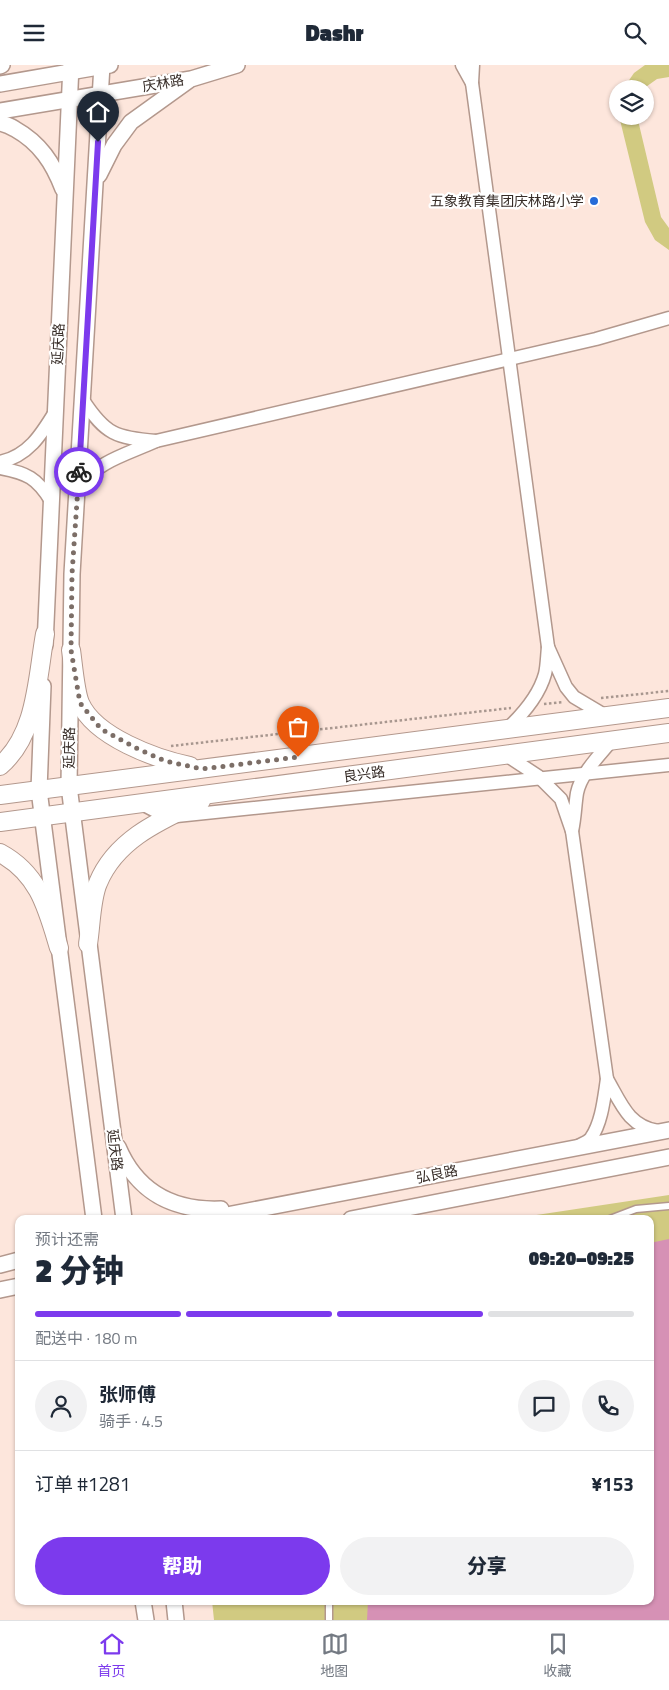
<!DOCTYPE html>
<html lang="zh">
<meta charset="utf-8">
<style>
:root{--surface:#fff;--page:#f2f2f3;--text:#1f2937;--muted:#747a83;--line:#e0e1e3;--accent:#7c3aed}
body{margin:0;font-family:"Titillium Web","Noto Sans SC",sans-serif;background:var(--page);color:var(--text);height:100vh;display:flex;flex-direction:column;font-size:19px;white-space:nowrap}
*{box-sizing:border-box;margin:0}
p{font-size:16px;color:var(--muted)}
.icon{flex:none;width:28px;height:28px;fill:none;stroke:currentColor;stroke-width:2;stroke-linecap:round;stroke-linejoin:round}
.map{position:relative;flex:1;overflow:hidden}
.details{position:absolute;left:15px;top:1150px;width:639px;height:390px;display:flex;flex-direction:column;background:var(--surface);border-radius:10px;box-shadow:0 1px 4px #0004}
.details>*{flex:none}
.tools{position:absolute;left:609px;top:15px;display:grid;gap:10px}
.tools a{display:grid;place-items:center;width:45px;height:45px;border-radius:50%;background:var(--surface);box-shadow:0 1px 4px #0004;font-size:25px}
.pin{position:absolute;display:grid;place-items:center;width:42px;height:42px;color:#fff;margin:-51px -21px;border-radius:50% 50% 50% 0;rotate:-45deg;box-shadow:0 0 5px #0007}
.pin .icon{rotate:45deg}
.courier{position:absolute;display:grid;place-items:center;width:50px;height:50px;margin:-25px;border:4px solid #7c3aed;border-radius:50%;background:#fff;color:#222;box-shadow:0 1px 6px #0007}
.head em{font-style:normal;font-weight:800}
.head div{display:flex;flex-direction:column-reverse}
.head{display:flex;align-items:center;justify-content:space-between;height:85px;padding:0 20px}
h1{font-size:32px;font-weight:800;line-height:38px}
.bar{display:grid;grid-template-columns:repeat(4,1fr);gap:8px 5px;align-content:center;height:60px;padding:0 20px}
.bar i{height:6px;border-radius:4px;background:var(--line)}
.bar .on{background:var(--accent)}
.bar p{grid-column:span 4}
.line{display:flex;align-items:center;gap:12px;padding:0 20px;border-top:1px solid var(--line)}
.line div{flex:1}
.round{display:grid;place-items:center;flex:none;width:52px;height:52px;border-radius:26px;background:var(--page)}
.action{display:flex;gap:10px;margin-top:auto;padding:10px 20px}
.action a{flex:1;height:58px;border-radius:30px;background:var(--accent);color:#fff;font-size:20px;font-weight:800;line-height:58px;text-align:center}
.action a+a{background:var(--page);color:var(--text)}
header{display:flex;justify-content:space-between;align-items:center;height:65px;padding:0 20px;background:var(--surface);font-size:22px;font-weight:800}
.dock{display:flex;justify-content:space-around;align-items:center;height:70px;border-top:1px solid var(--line);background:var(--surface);font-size:14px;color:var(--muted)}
.dock a{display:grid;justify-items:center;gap:2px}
.dock .on{color:var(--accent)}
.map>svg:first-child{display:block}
.green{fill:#d1ca81}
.water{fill:#d691b5}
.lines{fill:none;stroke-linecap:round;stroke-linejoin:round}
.service-casing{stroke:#b3988d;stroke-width:9}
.minor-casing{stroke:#b3988d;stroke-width:15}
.tertiary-casing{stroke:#b3988d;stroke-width:18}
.secondary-casing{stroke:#b3988d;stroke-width:20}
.path{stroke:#a8978f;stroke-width:2.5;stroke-dasharray:2.5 2.5;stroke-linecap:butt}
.service{stroke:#fff;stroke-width:6}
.minor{stroke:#fff;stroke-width:12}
.tertiary{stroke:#fff;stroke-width:15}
.secondary{stroke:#fff;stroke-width:18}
.done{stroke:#7c6e67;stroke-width:5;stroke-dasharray:0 9}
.route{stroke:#7c3aed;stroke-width:6}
.poi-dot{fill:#276cd8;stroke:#fff;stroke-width:2}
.labels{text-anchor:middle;stroke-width:4.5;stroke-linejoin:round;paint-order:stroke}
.street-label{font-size:14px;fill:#372d28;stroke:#fff}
.poi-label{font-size:14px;fill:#372d28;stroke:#fff;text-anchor:end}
</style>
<header><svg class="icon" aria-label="menu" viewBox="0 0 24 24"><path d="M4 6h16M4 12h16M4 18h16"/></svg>Dashr<svg class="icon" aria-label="search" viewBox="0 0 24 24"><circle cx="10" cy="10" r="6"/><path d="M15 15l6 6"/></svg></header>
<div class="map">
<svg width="669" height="1555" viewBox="0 0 669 1555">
<rect width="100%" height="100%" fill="#fde6dc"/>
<g class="green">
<path d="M645,0H669V12L657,14L643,24H623L634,8Z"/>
<path d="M619,51H637L661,152L669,163V185L655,175L645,157Z"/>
<path d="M669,1130V1555H214L212,1536H650V1154H510Z"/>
</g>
<path class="water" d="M669,1174V1555H367L368,1536H650V1178Z"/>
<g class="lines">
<g class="service-casing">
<g id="service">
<path d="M610,1154L636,1144L669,1141"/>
<path d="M329,1555V1536"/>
</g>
</g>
<g class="minor-casing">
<g id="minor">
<path d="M462,0L472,18L473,0"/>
<path d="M472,18L548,582"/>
<path d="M156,376L596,274L669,253"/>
<path d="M0,397C28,391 41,370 55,347"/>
<path d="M0,403C27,408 37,413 51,436"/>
<path d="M78,421C101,395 125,390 156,376C116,373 105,369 83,335"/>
<path d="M507,664C523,649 539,631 545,609C547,601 547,591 548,582L566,622L574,632L606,651"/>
<path d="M506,690L538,711L561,734L572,766C575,753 575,740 577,728C581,708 600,690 612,675"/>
<path d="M142,739L167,752L669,700"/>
<path d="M572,766L607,1014"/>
<path d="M577,1082C581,1079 588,1077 591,1073C602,1057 604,1033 607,1014C621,1038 628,1061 658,1066"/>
</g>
</g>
<g class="tertiary-casing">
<g id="tertiary">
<path d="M102,0L72,509L69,721L124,1154"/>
<path d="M0,1L2,0"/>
<path d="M0,19L110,0"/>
<path d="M0,46L191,14L237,0"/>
<path d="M0,58C6,59 10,61 15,64C40,78 53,98 63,124"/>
<path d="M99,110L114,80L131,57L188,16"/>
<path d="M45,580L71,0"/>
<path d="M43,621L39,725L94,1154"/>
<path d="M118,1082C137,1127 173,1146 221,1144"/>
<path d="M206,1154L669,1065"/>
<path d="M351,1154L669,1092"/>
<path d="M0,1200L19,1195"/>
<path d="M0,1225L19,1221"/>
<path d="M143,1536L146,1555"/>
<path d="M174,1536L176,1555"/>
</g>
</g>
<g class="secondary-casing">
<g id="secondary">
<path d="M71,585C73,598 75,626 80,638C95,672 156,694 190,701"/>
<path d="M0,701C37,669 37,614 45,569"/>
<path d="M0,730L669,643"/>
<path d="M0,757L669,668"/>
<path d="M0,788C39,809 47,843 59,883"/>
<path d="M88,879C91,861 91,834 98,818C116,774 161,755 201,736"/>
</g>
</g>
<g class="path">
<path d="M601,633L669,626"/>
<path d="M544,639L563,637"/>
<path d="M171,681L511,643"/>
</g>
<use href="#service" class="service"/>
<use href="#minor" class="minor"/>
<use href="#tertiary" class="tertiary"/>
<use href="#secondary" class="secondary"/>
</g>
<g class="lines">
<path class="done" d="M79,407L72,509L71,585L80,638L88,648L101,664L138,684L165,696L202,704L298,692"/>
<path class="route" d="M79,407L98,77"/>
</g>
<circle class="poi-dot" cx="594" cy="136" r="5"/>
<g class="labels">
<g class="street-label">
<text transform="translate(163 18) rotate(-10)" y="5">庆林路</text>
<text transform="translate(58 279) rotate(-87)" y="5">延庆路</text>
<text transform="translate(69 683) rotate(-89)" y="5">延庆路</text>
<text transform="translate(364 709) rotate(-8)" y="5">良兴路</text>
<text transform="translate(115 1085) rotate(83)" y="5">延庆路</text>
<text transform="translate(437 1109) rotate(-11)" y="5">弘良路</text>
</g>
<g class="poi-label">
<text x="584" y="141">五象教育集团庆林路小学</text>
</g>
</g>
</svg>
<div class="tools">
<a><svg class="icon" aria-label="layers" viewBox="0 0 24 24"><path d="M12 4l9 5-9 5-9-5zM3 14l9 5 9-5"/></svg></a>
</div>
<div class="pin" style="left:298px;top:692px;background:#ea580c"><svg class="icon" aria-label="bag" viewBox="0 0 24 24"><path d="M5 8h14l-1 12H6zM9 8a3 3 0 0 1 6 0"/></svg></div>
<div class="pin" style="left:98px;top:77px;background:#1f2937"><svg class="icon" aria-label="home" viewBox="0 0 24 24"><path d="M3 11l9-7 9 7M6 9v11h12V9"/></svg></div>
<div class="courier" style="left:79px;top:407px"><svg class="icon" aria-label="bike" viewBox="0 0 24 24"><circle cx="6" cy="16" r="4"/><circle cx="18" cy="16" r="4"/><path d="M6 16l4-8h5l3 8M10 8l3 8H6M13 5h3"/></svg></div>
<section class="details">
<div class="head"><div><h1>2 分钟</h1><p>预计还需</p></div><em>09:20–09:25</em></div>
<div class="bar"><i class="on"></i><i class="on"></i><i class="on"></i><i></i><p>配送中 · 180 m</p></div>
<div class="line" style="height:90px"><a class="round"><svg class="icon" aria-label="person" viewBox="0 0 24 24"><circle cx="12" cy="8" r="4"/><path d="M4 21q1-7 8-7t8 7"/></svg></a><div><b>张师傅</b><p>骑手 · 4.5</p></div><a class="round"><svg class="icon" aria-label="chat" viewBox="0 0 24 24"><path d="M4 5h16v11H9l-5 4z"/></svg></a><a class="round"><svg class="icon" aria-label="phone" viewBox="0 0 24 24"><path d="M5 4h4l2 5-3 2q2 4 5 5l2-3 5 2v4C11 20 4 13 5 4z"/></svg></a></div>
<div class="line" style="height:65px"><div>订单 #1281</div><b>¥153</b></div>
<div class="action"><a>帮助</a><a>分享</a></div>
</section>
</div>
<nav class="dock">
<a class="on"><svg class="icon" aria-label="home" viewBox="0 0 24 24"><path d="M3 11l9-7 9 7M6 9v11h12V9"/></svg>首页</a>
<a><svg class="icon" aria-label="map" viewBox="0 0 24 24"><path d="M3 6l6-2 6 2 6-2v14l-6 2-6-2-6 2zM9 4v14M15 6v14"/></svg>地图</a>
<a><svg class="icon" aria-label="saved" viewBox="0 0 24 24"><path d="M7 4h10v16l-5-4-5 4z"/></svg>收藏</a>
</nav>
